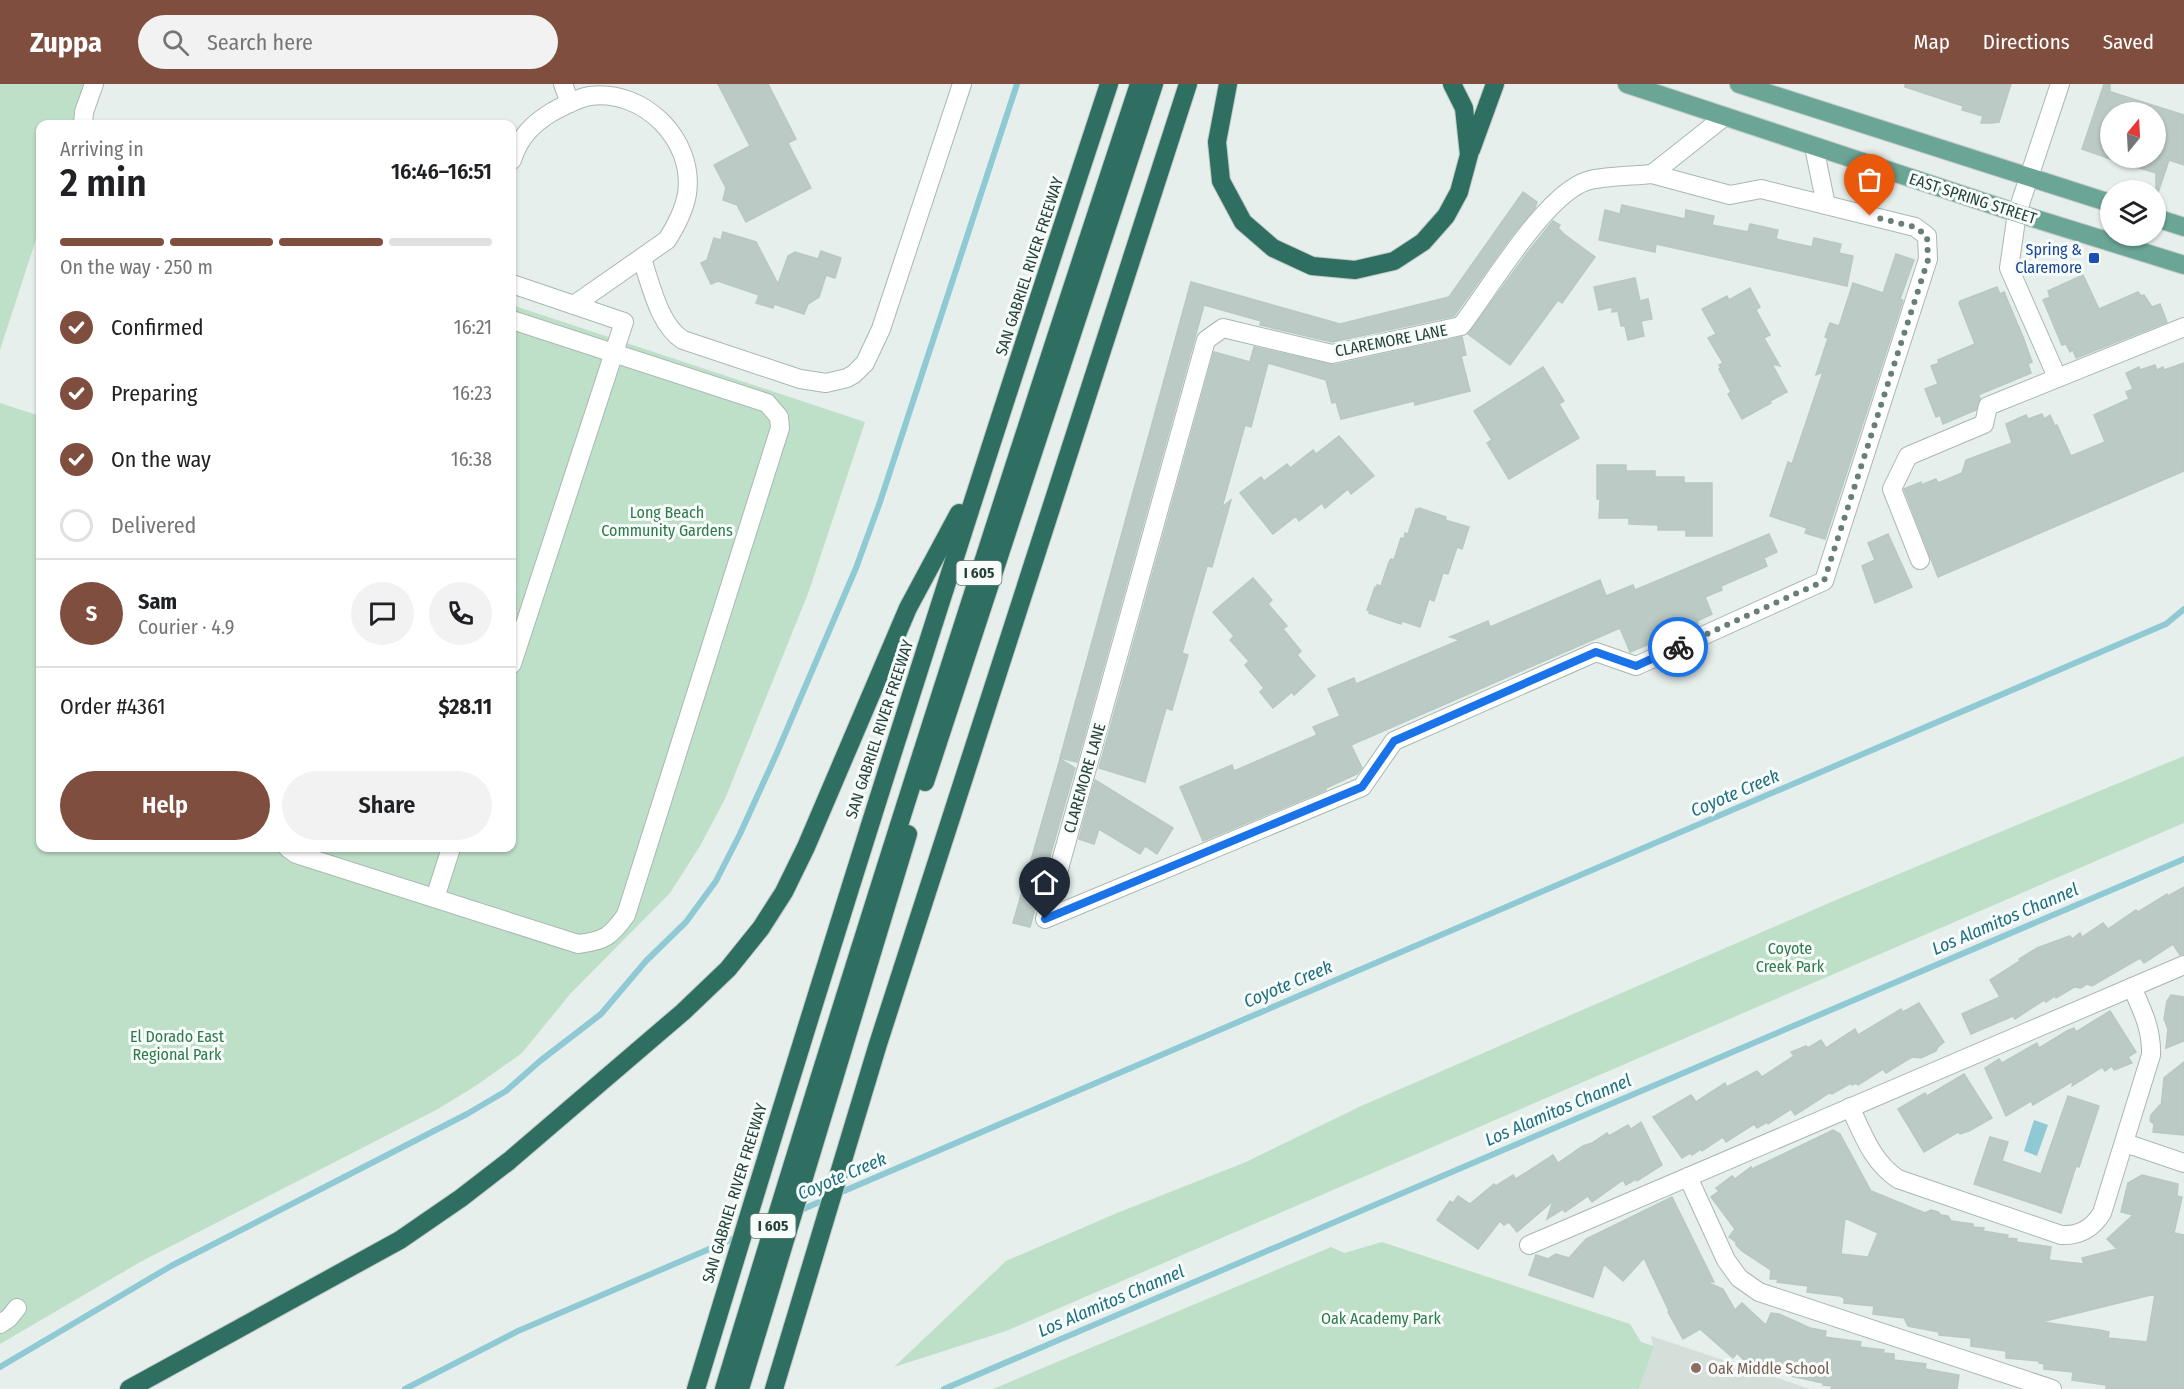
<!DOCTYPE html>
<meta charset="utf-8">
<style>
:root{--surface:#fff;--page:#f2f2f2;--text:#202124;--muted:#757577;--line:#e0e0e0;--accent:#7f4e3f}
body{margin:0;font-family:"Fira Sans Condensed",sans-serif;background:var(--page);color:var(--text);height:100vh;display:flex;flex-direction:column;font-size:22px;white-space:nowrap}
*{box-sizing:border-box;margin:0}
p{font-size:20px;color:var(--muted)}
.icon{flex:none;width:33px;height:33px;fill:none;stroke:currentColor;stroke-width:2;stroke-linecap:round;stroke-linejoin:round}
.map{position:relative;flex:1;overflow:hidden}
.details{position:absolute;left:36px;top:36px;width:480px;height:732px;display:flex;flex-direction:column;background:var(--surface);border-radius:12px;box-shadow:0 2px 4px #0004}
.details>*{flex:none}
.needle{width:39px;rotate:18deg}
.tools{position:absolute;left:2100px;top:18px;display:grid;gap:12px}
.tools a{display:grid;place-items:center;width:66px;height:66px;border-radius:50%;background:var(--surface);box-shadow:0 2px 4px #0004;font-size:30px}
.pin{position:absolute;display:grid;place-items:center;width:51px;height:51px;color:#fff;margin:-62px -26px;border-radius:50% 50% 50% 0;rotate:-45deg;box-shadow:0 0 6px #0007}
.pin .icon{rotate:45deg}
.courier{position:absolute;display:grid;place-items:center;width:60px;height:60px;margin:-30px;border:4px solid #1a73e8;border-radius:50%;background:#fff;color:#222;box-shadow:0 2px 8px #0007}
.summary em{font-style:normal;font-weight:600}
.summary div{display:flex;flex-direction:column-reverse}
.summary{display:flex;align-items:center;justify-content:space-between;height:102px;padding:0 24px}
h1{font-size:39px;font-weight:600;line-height:45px}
.bar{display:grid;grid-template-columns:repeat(4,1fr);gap:9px 6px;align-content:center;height:72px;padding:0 24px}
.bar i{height:8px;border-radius:4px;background:var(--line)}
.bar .selected{background:var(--accent)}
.bar p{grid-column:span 4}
.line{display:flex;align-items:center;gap:15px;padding:0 24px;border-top:2px solid var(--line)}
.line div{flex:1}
.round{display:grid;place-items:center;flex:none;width:63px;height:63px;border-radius:32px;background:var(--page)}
ol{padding:0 24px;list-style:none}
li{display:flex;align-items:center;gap:18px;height:66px}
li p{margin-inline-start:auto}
li .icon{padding:6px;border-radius:50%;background:var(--accent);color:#fff;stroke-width:4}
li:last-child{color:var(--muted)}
li i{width:33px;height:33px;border:3px solid var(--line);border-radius:50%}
.cta{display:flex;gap:12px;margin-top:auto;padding:12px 24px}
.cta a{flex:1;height:69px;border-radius:36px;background:var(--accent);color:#fff;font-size:24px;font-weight:600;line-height:69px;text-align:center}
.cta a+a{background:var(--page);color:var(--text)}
header{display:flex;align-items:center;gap:36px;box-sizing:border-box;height:84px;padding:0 30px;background:var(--accent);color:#fff}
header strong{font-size:28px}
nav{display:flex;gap:33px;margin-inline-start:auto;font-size:21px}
.search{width:420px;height:54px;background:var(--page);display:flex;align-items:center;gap:15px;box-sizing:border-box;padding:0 21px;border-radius:33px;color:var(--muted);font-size:22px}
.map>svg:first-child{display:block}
.built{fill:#d4dfda}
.green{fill:#bfe0c8}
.water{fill:#8ec9d4}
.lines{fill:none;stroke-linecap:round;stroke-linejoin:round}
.stream{stroke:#8ec9d4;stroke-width:6}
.building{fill:#bbcac4;stroke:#b8c9c2;stroke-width:1.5;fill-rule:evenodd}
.minor-casing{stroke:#a8b8b2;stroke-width:20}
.major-casing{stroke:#c2cac8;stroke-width:20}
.highway-casing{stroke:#c2cac8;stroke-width:20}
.minor{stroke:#fff;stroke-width:18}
.major{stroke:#6aa596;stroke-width:18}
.highway{stroke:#2f6f62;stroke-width:18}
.done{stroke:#687f78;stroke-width:6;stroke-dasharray:0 10.8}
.route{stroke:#1a73e8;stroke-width:8}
.transit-dot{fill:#1a4fb4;stroke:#f7fbf9;stroke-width:2}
.education-dot{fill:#8d6e63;stroke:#f7fbf9;stroke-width:2}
.labels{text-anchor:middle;stroke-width:6;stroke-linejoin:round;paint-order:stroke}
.shield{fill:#f7fbf9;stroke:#637a73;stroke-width:1.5}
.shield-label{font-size:15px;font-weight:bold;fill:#24423a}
.street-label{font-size:16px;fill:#24423a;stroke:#f7fbf9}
.transit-label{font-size:16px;fill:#164399;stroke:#f7fbf9;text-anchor:end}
.park-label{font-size:16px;fill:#2d7a4b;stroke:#f7fbf9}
.education-label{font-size:16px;fill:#785e54;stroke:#f7fbf9;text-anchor:start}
.water-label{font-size:18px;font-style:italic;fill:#1c6f80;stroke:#f7fbf9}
</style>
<header>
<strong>Zuppa</strong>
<div class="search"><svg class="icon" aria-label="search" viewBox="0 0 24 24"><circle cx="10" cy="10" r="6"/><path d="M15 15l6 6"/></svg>Search here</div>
<nav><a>Map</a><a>Directions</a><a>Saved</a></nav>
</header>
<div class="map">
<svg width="2184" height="1305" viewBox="0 0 2184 1305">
<rect width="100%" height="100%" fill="#e6efeb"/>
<path class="built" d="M1651,1252L1810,1305H1639L1653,1262Z"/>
<g class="green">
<path d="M0,0H87L74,40H40V143L0,266Z"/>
<path d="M512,221L865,338L809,507L725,715L700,762L670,809L571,909L522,969L477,1001L438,1025L142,1177L0,1260V319L40,332V764H512Z"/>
<path d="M2184,672V739L1006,1247L894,1283L1006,1177L1117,1129L1246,1078L1361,1022L1843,813Z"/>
<path d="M1382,1158L1630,1240L1641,1258L1654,1262L1639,1305H993L1331,1163L1344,1169Z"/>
</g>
<path class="water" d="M2034,1036L2048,1041L2037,1072L2024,1067Z"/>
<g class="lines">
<g class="stream">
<path d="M837,1110L2166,540L2184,525"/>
<path d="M799,1127L828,1114"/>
<path d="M0,1283L171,1182L467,1030L506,1007L540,977L601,930L646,877L686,838L716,797L740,750L776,671L856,484L880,418L1017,0"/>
<path d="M405,1305L518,1247L770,1139"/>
<path d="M944,1305L2184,775"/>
</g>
</g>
<g class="building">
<path d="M718,0H768L796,55L788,59L811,104L746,138L737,121L723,116L726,104L714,81L750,62Z"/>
<path d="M1905,0H2011L1999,38L1991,39H1981L1983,32L1962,26L1963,22L1905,3Z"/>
<path d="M2104,0H2110V10L2111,8L2184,31V81L2169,76L2158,109L2156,108V89L2116,77L2117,74H2156V28H2110V75L2082,65Z"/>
<path d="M1523,108L1537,118L1535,124L1510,154L1454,232L1332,258L1260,241L1261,237L1204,221L1077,678L1060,674L1191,198L1340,240L1449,213Z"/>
<path d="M1622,121L1685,135L1686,126L1714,132L1712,141L1748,148L1750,140L1778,146L1776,155L1812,163L1814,154L1841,160L1839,169L1853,172L1847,202L1656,160L1655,168L1599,156L1605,126L1620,130Z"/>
<path d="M1553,137L1560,141L1558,144L1564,150L1595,173L1562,219L1558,216L1510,281L1468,250L1528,168Z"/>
<path d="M723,148L756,158L778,200L788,172L795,168L818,175L821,167L841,174L835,194L826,191L819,213L808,220L804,230L774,220L773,224L756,219L759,211L718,197L711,200L701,179L707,176L714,154L721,156Z"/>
<path d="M1896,170L1914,176L1900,215L1903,216L1825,455L1805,449L1807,444L1770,432L1788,378L1792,380L1823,288L1816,291L1828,254L1825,253L1830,239L1839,242L1853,199L1883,209Z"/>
<path d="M2083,191L2099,225L2138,208L2141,212L2144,211L2152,223L2160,220L2167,238L2076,274L2073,266L2070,268L2066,260L2062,261L2043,216L2050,213L2048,207Z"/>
<path d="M1635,194L1640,217L1648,215L1652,235L1641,237L1644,252L1628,256L1625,242H1621L1618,227L1612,228V223L1599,226L1594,203Z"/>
<path d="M1997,203L2000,210L2004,208L2023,253L2032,278L2028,280L2031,289L1978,311L1980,314L1976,326L1943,340L1940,331L1936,333L1925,305L1938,300L1931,282L1939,279L1938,276L1975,260L1959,219L1960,217Z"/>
<path d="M1750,204L1760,223L1756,226L1770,251L1764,254L1780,282L1772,280L1787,308L1770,317L1771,319L1742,335L1728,310L1731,308L1719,285L1721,284L1719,281L1723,279L1708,254L1716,250L1702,225L1727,212L1729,216Z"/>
<path d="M1462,253L1466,271L1461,272L1470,307L1415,321L1414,317L1341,335L1336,318L1332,319L1326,296L1268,279L1251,343L1245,341L1222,423L1231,416L1212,483L1207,482L1182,569L1188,571L1172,626L1166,624L1145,698L1099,684L1214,268L1250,278L1254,263L1334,281Z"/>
<path d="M2184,279V387L1938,493L1904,405L1921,398V401L1936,395L1938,399L1962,389L1966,376L2012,359L2006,340L2026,331L2028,335L2042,330L2044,335L2050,331L2055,342L2057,341L2071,372L2105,358L2094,331L2129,315L2126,308L2133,305L2126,289L2139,283L2140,286L2155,281L2157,286L2163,283L2164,286Z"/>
<path d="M1543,283L1564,317L1559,320L1579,354L1509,395L1487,359L1492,356L1474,327Z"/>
<path d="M1339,352L1374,392L1351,410L1348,405L1325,424L1322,419L1299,437L1296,432L1273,450L1240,409L1261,393L1264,397L1287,380L1290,384L1313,366L1316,370Z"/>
<path d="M1597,381H1626V387H1655V393H1684V399H1712V452H1686V446H1658V441L1629,440V434H1599L1600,415H1597Z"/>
<path d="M1419,424L1446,433L1445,436L1469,443L1462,465L1457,463L1448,490L1443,489L1434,517L1429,515L1420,543L1402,537L1401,540L1369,529L1370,527L1367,526L1375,503L1377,504V501L1381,502L1389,478L1391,475L1394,476L1401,454L1404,455L1405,449L1408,450L1416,425L1419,426Z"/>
<path d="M1769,450L1777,468L1764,474L1767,482L1721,502L1722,506L1705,513L1712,530L1697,537L1698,540L1630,568L1620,544L1351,661L1362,684L1357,690L1326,704V706L1203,757L1180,703L1232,681L1234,687L1317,651L1313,643L1340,632L1328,605L1354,594L1356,600L1460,556L1450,553L1488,537L1490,543L1600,496L1606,512L1633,501L1635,506Z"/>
<path d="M1888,450L1912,503L1875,519L1862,482L1875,476L1868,459Z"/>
<path d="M1253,494L1272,516L1268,520L1287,542L1283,545L1301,567L1297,571L1315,592L1294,611L1292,608L1273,624L1260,608L1264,604L1245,581L1249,577L1230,556L1234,552L1213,528Z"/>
<path d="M1060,675L1075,684L1030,843L1013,839Z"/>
<path d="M1095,696L1173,744L1157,770L1145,762L1140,770L1099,745L1094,760L1079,755Z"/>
<path d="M2184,803V870L2180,871L2173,860L2144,879L2140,874L2092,902L2087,900L2081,904L2074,903L2056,914L2055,912L2046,918L2044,916L2015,935L2013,932L1971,950L1962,930L2000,913L1990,896L2020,877L2019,875L2037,864L2070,852L2072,855L2080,849L2082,853L2103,839L2108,845L2136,826L2138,828L2167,810L2168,812Z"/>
<path d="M2171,911L2184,913V957L2166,964L2168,945L2164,935L2167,917Z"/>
<path d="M1919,919L1944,958L1938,963L1936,967L1921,974L1912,973L1886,989L1883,985L1858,1001L1856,999L1852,1001L1851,999L1832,1010L1829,1009L1795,1031L1791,1025L1768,1040L1767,1038L1757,1044L1754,1040L1726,1058L1723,1053L1702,1067L1701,1065L1692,1071L1690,1069L1682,1074L1653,1033L1691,1011L1696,1018L1725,999L1727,1003L1757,987L1762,993L1794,972L1791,968L1806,962L1808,964L1821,956L1826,964L1855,945L1858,951L1901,925L1903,928Z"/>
<path d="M2110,927L2136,968L2128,973L2132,979L2114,986L2112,982L2105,987L2102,983L2072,1002L2073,997L2033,1021L2031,1017L2006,1032L1985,984L1999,975L2002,979L2037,959L2039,964L2067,947L2074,944L2076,948Z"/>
<path d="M2184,978V1051L2153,1048L2154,1040L2150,1037L2151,1031L2160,1021L2161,1024L2164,994Z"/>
<path d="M1964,990L1992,1034L1969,1047L1960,1050L1958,1048L1924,1068L1898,1025L1925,1009L1927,1012Z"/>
<path d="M2068,1012L2099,1022L2079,1083L2076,1082L2061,1129L1974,1100L1990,1053L2008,1058L2002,1077L2041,1090Z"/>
<path d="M1641,1038L1662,1081L1637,1097L1636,1095L1626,1101L1623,1096L1592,1118L1588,1112L1565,1128L1563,1125L1547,1135L1553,1117L1517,1148L1509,1138L1504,1141L1500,1137L1478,1165L1437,1136L1450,1117L1453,1119L1458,1112L1470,1120L1494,1100L1496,1102L1513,1091L1516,1095L1553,1071L1558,1079L1583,1062L1592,1059L1607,1049L1609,1052L1628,1041L1631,1045Z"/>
<path d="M1833,1046L1840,1050L1871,1107L1925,1129L1931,1126L1938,1128L1941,1131L1948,1132L1951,1137L1973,1140V1143L1984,1144L1983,1147L2008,1151L2007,1154L2017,1155L2016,1158L2051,1163L2049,1176L2084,1180L2082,1174L2117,1165L2107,1155L2133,1131L2121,1128L2128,1099L2142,1091L2178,1100L2177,1112L2182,1113L2174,1149L2184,1151V1305H2106V1301L2072,1296L2073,1288L2044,1285V1280L2039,1279V1277L2006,1274V1267L1971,1262V1254L1939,1251V1248L1908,1242L1904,1234L1873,1230L1874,1222L1844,1219V1214L1840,1212L1807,1208L1808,1202L1777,1198L1778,1195H1770L1771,1186L1742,1167L1736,1161V1158L1729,1153L1735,1145L1711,1113L1719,1107L1716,1104L1732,1092L1735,1095L1751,1083L1752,1085ZM1845,1134L1878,1149L1868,1173L1841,1170ZM2155,1210L2147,1258L2108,1254L2109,1248L2100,1246L2041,1238Z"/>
<path d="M1672,1113L1714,1198L1704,1197L1723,1205L1735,1226L1742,1219L1766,1241L1771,1229L1779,1230L1810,1244L1826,1247L1825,1253L1861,1258L1860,1263L1884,1266L1883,1269L1894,1270V1276L1926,1280L1925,1285L1959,1291L1957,1305H1831L1832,1302L1823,1301V1299L1786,1291L1757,1278L1756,1280L1743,1275L1737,1269L1733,1274L1700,1245L1683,1255L1668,1228L1669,1227L1644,1174L1623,1197L1604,1180L1593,1213L1529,1191L1536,1171L1548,1175L1556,1170L1569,1174L1586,1155Z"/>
</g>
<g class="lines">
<g class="minor-casing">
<g id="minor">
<path d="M563,0L570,19"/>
<path d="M83,40L84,28L94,0"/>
<path d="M1814,63L1826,121"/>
<path d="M512,76C519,54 532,40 552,28C563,22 577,14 590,12C644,5 695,56 687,110C684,127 676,142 667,156L574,221"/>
<path d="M1652,90L1730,111L1761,105L1915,143L1927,152L1928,175L1824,497L1636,582L1596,568L1394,657L1362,703L1045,835L1206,256L1223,244L1332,270L1461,242C1489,206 1545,110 1587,97C1602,92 1635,92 1652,90Z"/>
<path d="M1652,90L1724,33"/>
<path d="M642,175C651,201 659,241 683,256L800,295L826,299L847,294L854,290L865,279L881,245L962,0"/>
<path d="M512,200L624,238L512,580"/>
<path d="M2057,293L2009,184L2017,129L2060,0"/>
<path d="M1920,476L1892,405L1908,372L1984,340L1988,322L2184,243"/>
<path d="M288,764L296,770L578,860C605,857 611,852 626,831L780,344L779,333L767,319L512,236"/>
<path d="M435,814L451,764"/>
<path d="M1850,1023C1863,1050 1872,1078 1898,1095L2061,1151C2079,1152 2092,1145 2102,1129L2151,971C2152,945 2142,926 2132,903"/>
<path d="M2125,1059L2184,1079"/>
<path d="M1688,1093L1726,1176L1739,1194L1759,1208L2052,1305"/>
<path d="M1529,1161L2184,881"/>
<path d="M0,1240L9,1234L17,1224"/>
</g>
</g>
<g class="major-casing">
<g id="major">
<path d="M1627,0L2017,129L2184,181"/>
<path d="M1739,0L2110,119"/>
<path d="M2156,134L2184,143"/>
</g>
</g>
<g class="highway-casing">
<g id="highway">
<path d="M1228,0L1217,58L1221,97L1243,138L1273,164L1312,182L1355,186L1394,177L1423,158L1446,132L1459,108L1469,71L1464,24L1452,0"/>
<path d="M1471,66L1495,0"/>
<path d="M925,698L1154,0"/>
<path d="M129,1305L400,1156L461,1114L509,1077L683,928L728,885L761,844L784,808L806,763L908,524L959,429"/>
<path d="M696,1305C828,868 966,433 1109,0"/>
<path d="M724,1305C856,868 996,434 1139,0"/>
<path d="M740,1305L908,750"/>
<path d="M774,1305L878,960L1188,0"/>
</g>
</g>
<use href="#minor" class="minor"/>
<use href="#major" class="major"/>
<use href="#highway" class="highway"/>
</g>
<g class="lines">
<path class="done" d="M1678,563L1824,497L1928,176L1927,152L1915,143L1870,132"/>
<path class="route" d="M1045,835L1362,703L1394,657L1596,568L1636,582L1678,563"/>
</g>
<rect class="transit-dot" x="2088" y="168" width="12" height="12" rx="3"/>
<circle class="education-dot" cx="1696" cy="1284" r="6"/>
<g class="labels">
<g class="shield">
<rect x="956.5" y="477" width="45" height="24" rx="4.5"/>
<rect x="750.5" y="1130" width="45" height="24" rx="4.5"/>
</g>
<g class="shield-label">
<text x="979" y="494">I 605</text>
<text x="773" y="1147">I 605</text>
</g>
<g class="street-label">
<text transform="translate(1973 114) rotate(18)" y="6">EAST SPRING STREET</text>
<text transform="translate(1029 182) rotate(-72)" y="6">SAN GABRIEL RIVER FREEWAY</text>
<text transform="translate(1391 256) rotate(-11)" y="6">CLAREMORE LANE</text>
<text transform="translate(879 645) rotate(-72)" y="6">SAN GABRIEL RIVER FREEWAY</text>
<text transform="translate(1084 694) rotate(-74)" y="6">CLAREMORE LANE</text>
<text transform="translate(734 1109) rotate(-73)" y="6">SAN GABRIEL RIVER FREEWAY</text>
</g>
<g class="transit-label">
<text x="2082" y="171">Spring &amp;<tspan x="2082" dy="18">Claremore</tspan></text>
</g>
<g class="park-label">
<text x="667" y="434">Long Beach<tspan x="667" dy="18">Community Gardens</tspan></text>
<text x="1790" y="870">Coyote<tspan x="1790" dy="18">Creek Park</tspan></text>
<text x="177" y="958">El Dorado East<tspan x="177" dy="18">Regional Park</tspan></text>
<text x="1381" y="1240">Oak Academy Park</text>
</g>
<g class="education-label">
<text x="1708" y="1290">Oak Middle School</text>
</g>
<g class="water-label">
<text transform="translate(1735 709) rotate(-23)" y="6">Coyote Creek</text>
<text transform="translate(2005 835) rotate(-23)" y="6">Los Alamitos Channel</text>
<text transform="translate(1288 900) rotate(-23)" y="6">Coyote Creek</text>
<text transform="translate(1558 1026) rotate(-23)" y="6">Los Alamitos Channel</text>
<text transform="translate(842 1092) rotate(-23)" y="6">Coyote Creek</text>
<text transform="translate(1111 1217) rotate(-23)" y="6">Los Alamitos Channel</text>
</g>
</g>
</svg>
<div class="tools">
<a><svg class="needle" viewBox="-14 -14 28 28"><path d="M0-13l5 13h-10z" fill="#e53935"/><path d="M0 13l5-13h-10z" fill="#757577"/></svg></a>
<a><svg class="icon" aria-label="layers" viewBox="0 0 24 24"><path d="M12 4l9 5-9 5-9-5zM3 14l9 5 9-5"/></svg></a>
</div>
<div class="pin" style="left:1870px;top:132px;background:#ea580c"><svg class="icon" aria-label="bag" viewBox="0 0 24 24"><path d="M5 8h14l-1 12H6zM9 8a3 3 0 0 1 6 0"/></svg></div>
<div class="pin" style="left:1045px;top:835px;background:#1f2937"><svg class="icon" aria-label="home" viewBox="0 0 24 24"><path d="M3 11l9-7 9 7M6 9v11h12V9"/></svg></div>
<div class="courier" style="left:1678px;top:563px"><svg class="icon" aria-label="bike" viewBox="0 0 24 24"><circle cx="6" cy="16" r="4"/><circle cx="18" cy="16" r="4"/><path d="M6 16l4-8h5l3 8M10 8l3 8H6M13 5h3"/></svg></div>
<section class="details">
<div class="summary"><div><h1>2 min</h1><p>Arriving in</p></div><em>16:46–16:51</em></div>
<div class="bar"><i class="selected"></i><i class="selected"></i><i class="selected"></i><i></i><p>On the way · 250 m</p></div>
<ol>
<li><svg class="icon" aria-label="check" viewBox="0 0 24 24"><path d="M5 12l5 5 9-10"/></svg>Confirmed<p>16:21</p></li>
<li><svg class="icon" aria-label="check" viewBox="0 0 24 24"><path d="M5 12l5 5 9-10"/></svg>Preparing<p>16:23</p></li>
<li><svg class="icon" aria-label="check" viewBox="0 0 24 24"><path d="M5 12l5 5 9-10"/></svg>On the way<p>16:38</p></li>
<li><i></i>Delivered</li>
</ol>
<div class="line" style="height:108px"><b class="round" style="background:var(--accent);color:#fff">S</b><div><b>Sam</b><p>Courier · 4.9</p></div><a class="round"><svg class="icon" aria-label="chat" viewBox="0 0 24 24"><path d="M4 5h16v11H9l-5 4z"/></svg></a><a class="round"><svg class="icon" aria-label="phone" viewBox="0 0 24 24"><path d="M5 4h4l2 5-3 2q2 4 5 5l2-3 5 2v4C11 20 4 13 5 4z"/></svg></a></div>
<div class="line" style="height:78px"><div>Order #4361</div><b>$28.11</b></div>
<div class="cta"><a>Help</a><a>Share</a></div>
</section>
</div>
